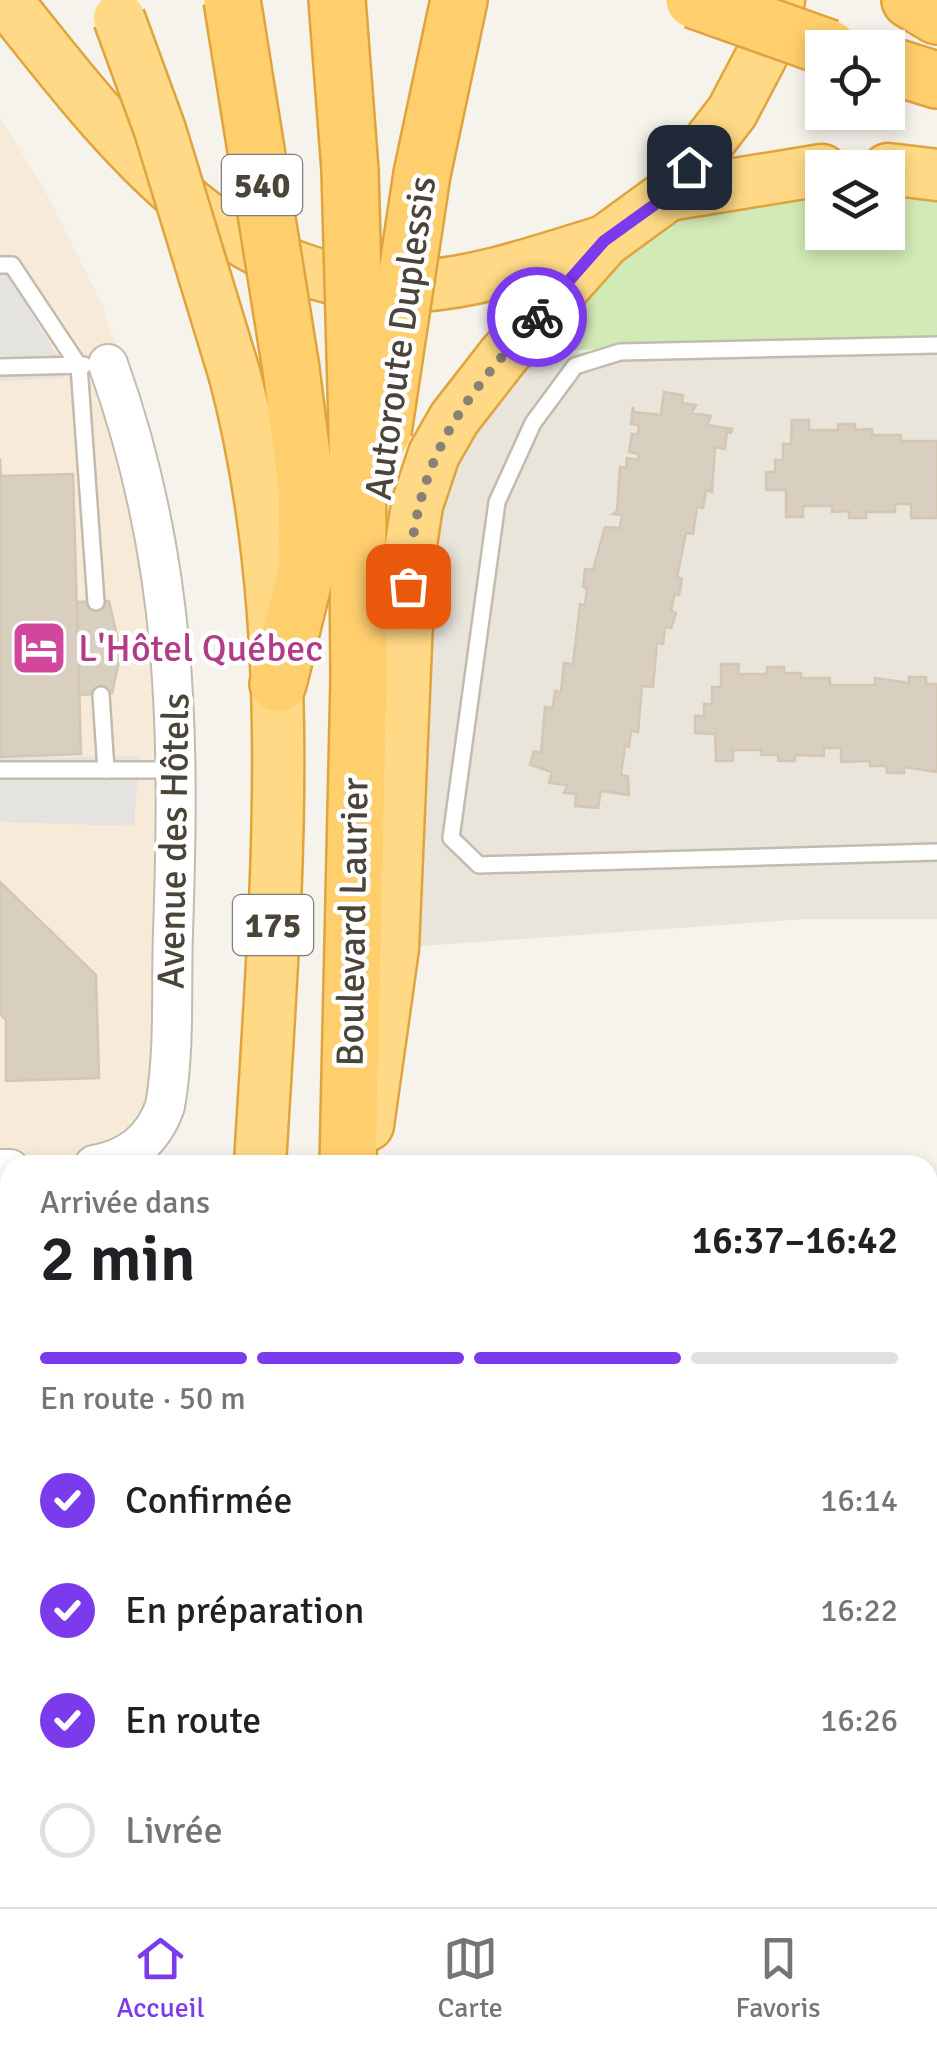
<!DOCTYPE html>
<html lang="fr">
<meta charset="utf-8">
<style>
:root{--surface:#fff;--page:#f2f2f2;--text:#202124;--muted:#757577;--line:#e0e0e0;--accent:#7c3aed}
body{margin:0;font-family:Signika,sans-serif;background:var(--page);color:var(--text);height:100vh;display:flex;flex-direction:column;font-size:38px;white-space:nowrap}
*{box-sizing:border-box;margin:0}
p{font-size:32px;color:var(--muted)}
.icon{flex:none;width:55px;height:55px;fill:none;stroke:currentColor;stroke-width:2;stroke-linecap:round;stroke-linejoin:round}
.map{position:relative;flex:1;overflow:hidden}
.panel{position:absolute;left:0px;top:1155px;width:938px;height:752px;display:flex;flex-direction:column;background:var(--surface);border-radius:30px 30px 0 0;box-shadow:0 5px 15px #0003}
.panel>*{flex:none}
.controls{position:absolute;left:805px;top:30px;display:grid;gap:20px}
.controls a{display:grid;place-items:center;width:100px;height:100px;border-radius:0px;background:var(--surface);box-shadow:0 5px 15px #0003;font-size:50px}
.pin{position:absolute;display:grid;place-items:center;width:85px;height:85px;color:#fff;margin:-42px;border-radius:20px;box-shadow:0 5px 15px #0006}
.courier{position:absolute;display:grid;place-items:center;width:100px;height:100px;margin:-50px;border:8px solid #7c3aed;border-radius:50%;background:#fff;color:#222;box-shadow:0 2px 12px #0007}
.summary em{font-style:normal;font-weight:600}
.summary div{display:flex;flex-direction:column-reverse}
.summary{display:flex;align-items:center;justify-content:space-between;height:170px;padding:0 40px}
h1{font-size:65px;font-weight:600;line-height:75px}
.bar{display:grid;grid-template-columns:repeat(4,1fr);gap:15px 10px;align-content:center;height:120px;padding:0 40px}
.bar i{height:12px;border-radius:8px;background:var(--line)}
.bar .selected{background:var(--accent)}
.bar p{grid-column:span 4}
ol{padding:0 40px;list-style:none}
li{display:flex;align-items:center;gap:30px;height:110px}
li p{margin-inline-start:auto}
li .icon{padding:10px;border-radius:50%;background:var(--accent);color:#fff;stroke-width:4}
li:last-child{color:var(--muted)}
li i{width:55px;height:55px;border:5px solid var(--line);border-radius:50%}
.dock{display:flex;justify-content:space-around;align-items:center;height:140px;border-top:2px solid var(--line);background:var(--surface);font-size:28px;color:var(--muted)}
.dock a{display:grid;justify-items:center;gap:5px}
.dock .selected{color:var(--accent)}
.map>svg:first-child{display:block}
.residential{fill:#eae5da}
.commercial{fill:#f7ead8}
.green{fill:#d2eab5}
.parking{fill:#e5e3e0}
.building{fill:#d8cfc1;stroke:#d3c7b4;stroke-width:2.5}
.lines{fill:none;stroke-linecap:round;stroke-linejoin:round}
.service-casing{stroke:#c2bbae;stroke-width:20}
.tertiary-casing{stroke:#c2bbae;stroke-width:42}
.primary-casing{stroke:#e6c16a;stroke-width:52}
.trunk-casing{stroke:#e0a43c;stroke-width:55}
.motorway-casing{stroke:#e0a43c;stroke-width:60}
.service{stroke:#fff;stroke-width:15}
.tertiary{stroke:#fff;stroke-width:38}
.primary{stroke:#ffe39c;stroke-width:48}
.trunk{stroke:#ffd985;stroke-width:50}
.motorway{stroke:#ffcf6e;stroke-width:55}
.trunk-bridge-casing{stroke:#e0a43c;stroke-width:55;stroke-linecap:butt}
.motorway-bridge-casing{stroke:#e0a43c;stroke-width:60;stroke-linecap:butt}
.trunk-bridge{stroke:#ffd985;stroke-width:50}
.motorway-bridge{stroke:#ffcf6e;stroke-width:55}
.done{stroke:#878178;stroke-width:10;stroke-dasharray:0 18}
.route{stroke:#7c3aed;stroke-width:12}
.labels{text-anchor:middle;stroke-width:9;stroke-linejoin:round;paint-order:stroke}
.shield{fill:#fff;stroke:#817c74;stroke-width:2.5}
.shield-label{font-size:35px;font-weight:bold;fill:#4b4439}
.street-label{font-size:38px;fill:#4b4439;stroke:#fff}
.hotel-label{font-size:38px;fill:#b23c85;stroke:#fff;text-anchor:start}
</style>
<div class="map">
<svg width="937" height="1907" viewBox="0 0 937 1907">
<rect width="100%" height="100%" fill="#f6f3ec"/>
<path class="residential" d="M937,337V919H807L393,948L417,505L503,356Z"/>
<g class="commercial">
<path d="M0,118L42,185L103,306L155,469L165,1106L94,1165H10L0,1169Z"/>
<path d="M0,1695H10V1898H179V1907H0Z"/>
<path d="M928,1705L937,1706V1907H646L645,1898H928Z"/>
</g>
<path class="green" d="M888,169L937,175V335L556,351L580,300L601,275L673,213L822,170V232H888Z"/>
<g class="parking">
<path d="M0,260L57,356L63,378L0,381Z"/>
<path d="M139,756L134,826L0,822V758Z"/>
<path d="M0,1217L10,1218V1296L0,1297Z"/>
</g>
<g class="building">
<path d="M664,392L683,395L682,403L696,405L692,413L711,416L707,425L732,429L731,433L727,432L725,449L715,447L712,492L706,490L703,508L697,507L693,534L686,533L677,577L682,579L679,595L675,594L671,610L676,613L671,628L665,627L663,644L657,643L653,687L642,686L638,732L631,731L629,747L625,746L621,775L628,776L629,795L601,791L598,808L575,806L576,794L564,793L567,785L549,783L552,772L530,765L534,751L541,753L545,707L553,708L555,691L561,692L564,663L573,664L580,604L585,605L587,588L583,587L585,569L593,570L605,527L620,528L622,515L613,514L617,511L620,467L626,468L627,458L638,460L639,454L629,452L632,434L638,435L639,425L631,424L633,407L634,412L661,415Z"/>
<path d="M792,420H809V430H838V424H855V430L872,429V435H901V441H937V518H911V504H895V512H866V518H849V511L832,512V506H803V517H786V490H766V472H775V460H783V444H791Z"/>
<path d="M0,458L1,476L73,474L81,754L0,757Z"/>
<path d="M109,601L121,653L112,693L79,695L77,602Z"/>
<path d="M721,664H739L738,674H767V667H784V673H801V678H830V685H875V678L909,683V677H926V684H937V772L904,767V773H887L886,766H870V761L841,762V748H824V756L795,755V761H778V755H761V750H733V761H716L715,734L695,733V716H704V704H712V687H721Z"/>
<path d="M0,882L96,975L99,1078L6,1081V1020L0,1014Z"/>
<path d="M0,1504H10V1591L0,1590Z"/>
<path d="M0,1762H10V1898H104L103,1907H0Z"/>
<path d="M937,1800V1907H855L844,1898H928V1801Z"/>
<path d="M686,1898H834L796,1907H687Z"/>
</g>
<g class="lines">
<g class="service-casing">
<g id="service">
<path d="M0,265H12L79,366L96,602"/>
<path d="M937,345L620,352L575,366L533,423L497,502L451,838L479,865L937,852"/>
<path d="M0,367L84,365"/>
<path d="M101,695L106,770"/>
<path d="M0,770H176"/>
<path d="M0,1251L10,1250"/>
<path d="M0,1618H10"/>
<path d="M928,1781H937"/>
<path d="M139,1898V1907"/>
</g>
</g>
<g class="tertiary-casing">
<g id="tertiary">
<path d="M94,1165C129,1159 153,1140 165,1106C175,1050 171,989 173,932C180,729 178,559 108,364"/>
<path d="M0,1169H10"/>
<path d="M928,1644L937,1645"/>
<path d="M0,1695H10"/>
<path d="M928,1705L937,1706"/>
</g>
</g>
<g class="primary-casing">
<g id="primary">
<path d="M362,1898V1907"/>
<path d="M208,1907L209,1898"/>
</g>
</g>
<g class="trunk-casing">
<g id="trunk">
<path d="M6,0C113,133 229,297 420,286C482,282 545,259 605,241"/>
<path d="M888,169L937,175"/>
<path d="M668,195L822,170"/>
<path d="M235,376C302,632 275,903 260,1165"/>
<path d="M368,1125L393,948L410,551L417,505L434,454L454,419L503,356L605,241L668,195L732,112L762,55L779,0"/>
</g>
</g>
<g class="motorway-casing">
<g id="motorway">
<path d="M337,0L350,170"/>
<path d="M910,0L937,16"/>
<path d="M888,65L937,80"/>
<path d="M422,174L459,0"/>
<path d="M278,684L307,568L306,487L291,369"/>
<path d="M348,1165L359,679L357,425"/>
</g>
</g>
<use href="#service" class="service"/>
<use href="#tertiary" class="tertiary"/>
<use href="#primary" class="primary"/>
<use href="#trunk" class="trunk"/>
<use href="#motorway" class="motorway"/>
<g class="trunk-bridge-casing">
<path id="trunk-bridge" d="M119,18L160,130L235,376"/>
</g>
<g class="motorway-bridge-casing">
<g id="motorway-bridge">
<path d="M232,0L291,369"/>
<path d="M694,0L829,48"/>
<path d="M350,170L357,425"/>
<path d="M383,432L422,174"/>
</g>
</g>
<use href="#trunk-bridge" class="trunk-bridge"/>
<use href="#motorway-bridge" class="motorway-bridge"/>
</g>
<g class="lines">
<path class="done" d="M408,586C415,461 456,407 537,317"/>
<path class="route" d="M537,317L604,241L668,195L689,167"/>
</g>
<defs>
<g id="hotel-square" transform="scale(2.875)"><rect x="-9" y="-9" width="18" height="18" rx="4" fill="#d1479c" stroke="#fff"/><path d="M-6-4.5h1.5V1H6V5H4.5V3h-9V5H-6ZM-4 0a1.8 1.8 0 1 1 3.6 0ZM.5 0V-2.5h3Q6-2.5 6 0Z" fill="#fff"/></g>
</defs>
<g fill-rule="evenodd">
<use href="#hotel-square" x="39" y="648"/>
</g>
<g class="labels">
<g class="shield">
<rect x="222" y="155" width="80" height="60" rx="8"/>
<rect x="233" y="895" width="80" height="60" rx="8"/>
</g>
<g class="shield-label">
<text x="262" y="197">540</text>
<text x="273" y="937">175</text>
</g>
<g class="street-label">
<text transform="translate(400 338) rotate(-82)" y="13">Autoroute Duplessis</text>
<text transform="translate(173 841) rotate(-89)" y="13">Avenue des Hôtels</text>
<text transform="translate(352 922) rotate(-89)" y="13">Boulevard Laurier</text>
</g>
<g class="hotel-label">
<text x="78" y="661">L'Hôtel Québec</text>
</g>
</g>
</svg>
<div class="controls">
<a><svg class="icon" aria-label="locate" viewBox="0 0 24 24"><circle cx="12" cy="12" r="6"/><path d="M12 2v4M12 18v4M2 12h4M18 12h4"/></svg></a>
<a><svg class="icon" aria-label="layers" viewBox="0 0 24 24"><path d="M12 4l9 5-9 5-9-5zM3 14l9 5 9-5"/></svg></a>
</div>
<div class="pin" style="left:408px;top:586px;background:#ea580c"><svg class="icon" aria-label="bag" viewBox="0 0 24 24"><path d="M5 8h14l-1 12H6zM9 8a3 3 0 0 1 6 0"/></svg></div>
<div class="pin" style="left:689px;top:167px;background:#1f2937"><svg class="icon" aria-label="home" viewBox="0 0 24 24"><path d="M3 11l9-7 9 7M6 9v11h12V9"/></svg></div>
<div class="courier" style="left:537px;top:317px"><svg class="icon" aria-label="bike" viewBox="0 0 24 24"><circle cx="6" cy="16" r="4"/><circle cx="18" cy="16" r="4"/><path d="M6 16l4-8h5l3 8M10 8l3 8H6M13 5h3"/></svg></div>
<section class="panel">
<div class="summary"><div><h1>2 min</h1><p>Arrivée dans</p></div><em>16:37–16:42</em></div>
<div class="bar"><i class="selected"></i><i class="selected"></i><i class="selected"></i><i></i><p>En route · 50 m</p></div>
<ol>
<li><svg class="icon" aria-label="check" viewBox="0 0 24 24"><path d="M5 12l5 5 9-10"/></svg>Confirmée<p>16:14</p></li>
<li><svg class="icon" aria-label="check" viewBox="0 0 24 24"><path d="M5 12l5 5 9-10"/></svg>En préparation<p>16:22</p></li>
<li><svg class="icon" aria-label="check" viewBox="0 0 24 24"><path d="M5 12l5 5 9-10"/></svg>En route<p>16:26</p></li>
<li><i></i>Livrée</li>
</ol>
</section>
</div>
<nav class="dock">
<a class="selected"><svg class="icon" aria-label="home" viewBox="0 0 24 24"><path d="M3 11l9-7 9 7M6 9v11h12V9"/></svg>Accueil</a>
<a><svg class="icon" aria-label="map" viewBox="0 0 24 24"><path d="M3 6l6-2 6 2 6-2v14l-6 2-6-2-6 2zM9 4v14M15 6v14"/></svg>Carte</a>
<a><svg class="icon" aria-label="saved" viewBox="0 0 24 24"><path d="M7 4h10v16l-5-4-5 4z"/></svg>Favoris</a>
</nav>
